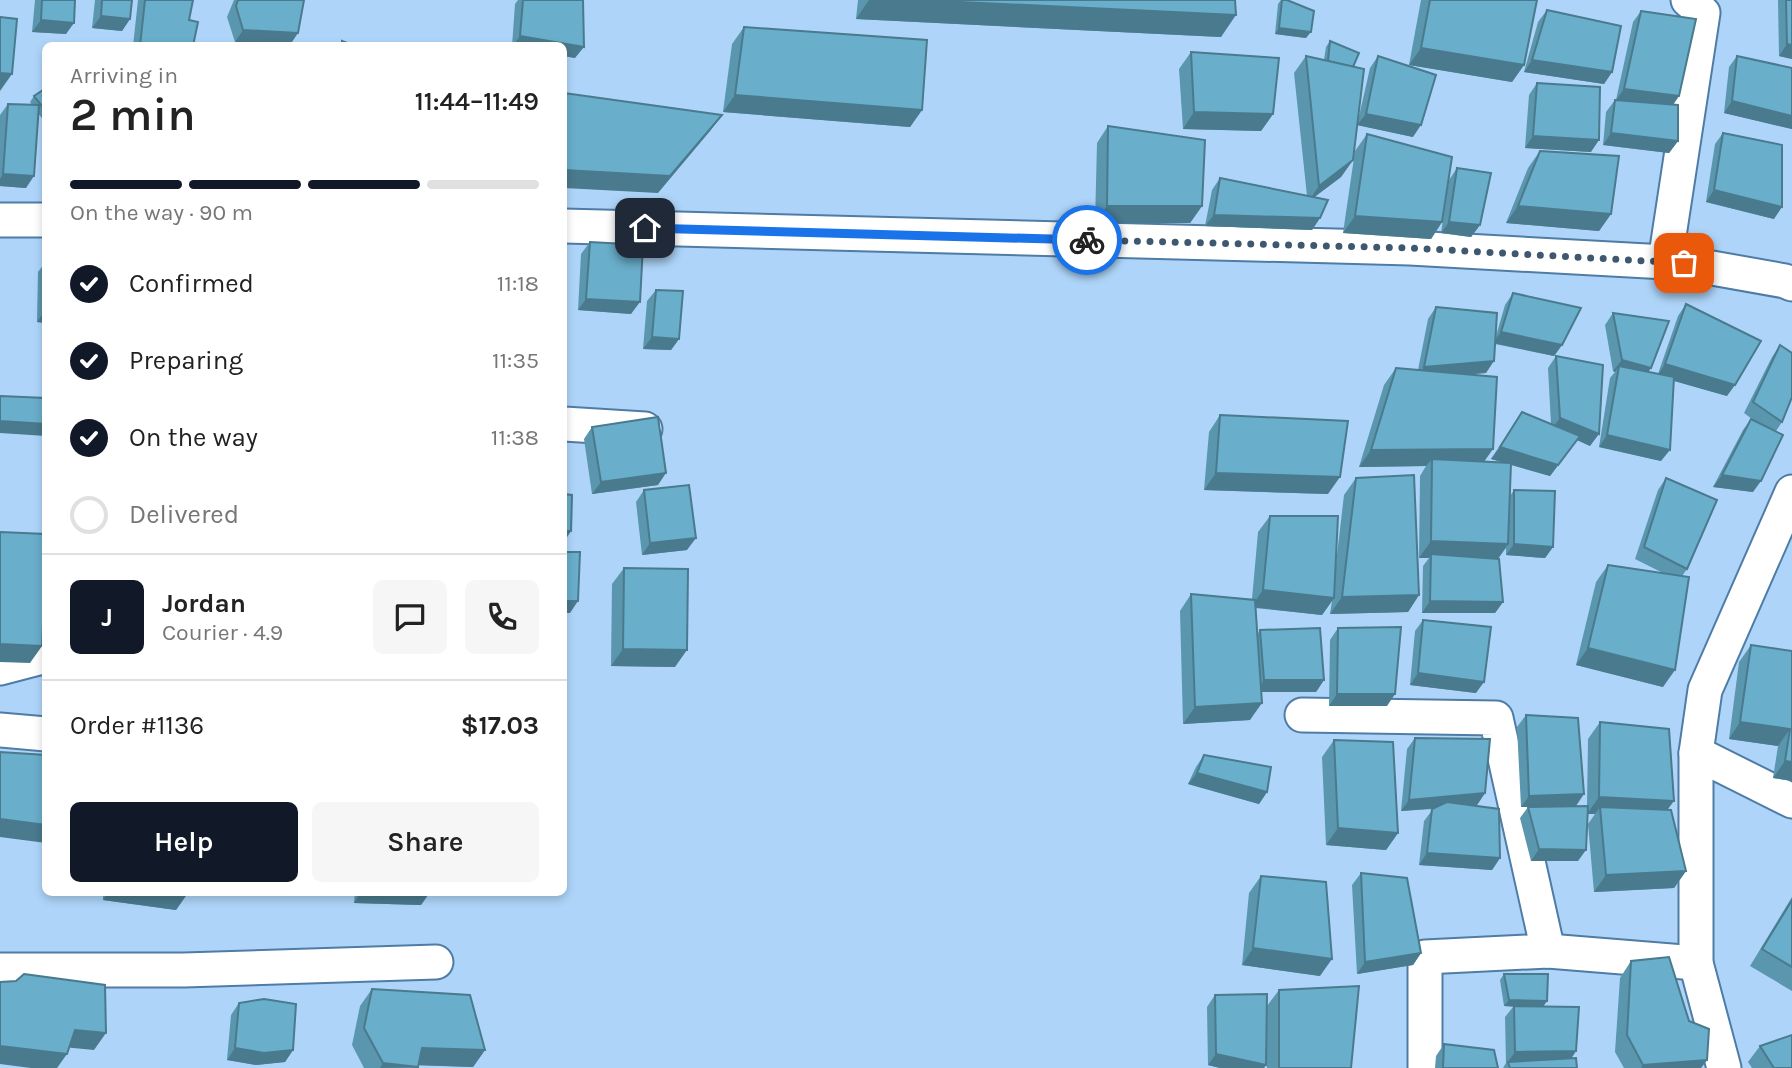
<!DOCTYPE html>
<meta charset="utf-8">
<style>
:root{--surface:#fff;--page:#f6f6f6;--text:#222;--muted:#767676;--line:#e0e0e0;--accent:#111827}
body{margin:0;font-family:Karla,sans-serif;background:var(--page);color:var(--text);height:100vh;display:flex;flex-direction:column;font-size:26px;white-space:nowrap}
*{box-sizing:border-box;margin:0}
p{font-size:23px;color:var(--muted)}
.icon{flex:none;width:38px;height:38px;fill:none;stroke:currentColor;stroke-width:2;stroke-linecap:round;stroke-linejoin:round}
.map{position:relative;flex:1;overflow:hidden}
.side{position:absolute;left:42px;top:42px;width:525px;height:854px;display:flex;flex-direction:column;background:var(--surface);border-radius:10px;box-shadow:0 4px 10px #0003}
.side>*{flex:none}
.pin{position:absolute;display:grid;place-items:center;width:60px;height:60px;color:#fff;margin:-30px;border-radius:14px;box-shadow:0 4px 10px #0006}
.courier{position:absolute;display:grid;place-items:center;width:70px;height:70px;margin:-35px;border:5px solid #1a73e8;border-radius:50%;background:#fff;color:#222;box-shadow:0 2px 9px #0007}
.overview em{font-style:normal;font-weight:600}
.overview div{display:flex;flex-direction:column-reverse}
.overview{display:flex;align-items:center;justify-content:space-between;height:119px;padding:0 28px}
h1{font-size:46px;font-weight:600;line-height:52px}
.bar{display:grid;grid-template-columns:repeat(4,1fr);gap:10px 7px;align-content:center;height:84px;padding:0 28px}
.bar i{height:9px;border-radius:5px;background:var(--line)}
.bar .active{background:var(--accent)}
.bar p{grid-column:span 4}
.line{display:flex;align-items:center;gap:18px;padding:0 28px;border-top:2px solid var(--line)}
.line div{flex:1}
.round{display:grid;place-items:center;flex:none;width:74px;height:74px;border-radius:10px;background:var(--page)}
ol{padding:0 28px;list-style:none}
li{display:flex;align-items:center;gap:21px;height:77px}
li p{margin-inline-start:auto}
li .icon{padding:7px;border-radius:50%;background:var(--accent);color:#fff;stroke-width:4}
li:last-child{color:var(--muted)}
li i{width:38px;height:38px;border:4px solid var(--line);border-radius:50%}
.action{display:flex;gap:14px;margin-top:auto;padding:14px 28px}
.action a{flex:1;height:80px;border-radius:10px;background:var(--accent);color:#fff;font-size:28px;font-weight:600;line-height:80px;text-align:center}
.action a+a{background:var(--page);color:var(--text)}
.map>svg:first-child{display:block}
.lines{fill:none;stroke-linecap:round;stroke-linejoin:round}
.minor-casing{stroke:#4e7ca5;stroke-width:37}
.minor{stroke:#fff;stroke-width:33}
.wall{fill:#5a96ae}
.shaded-wall{fill:#4a7a8d}
.building{fill:#69aeca;stroke:#4a7a8d;stroke-width:2}
.done{stroke:#3f586f;stroke-width:7;stroke-dasharray:0 12.6}
.route{stroke:#1a73e8;stroke-width:9}
</style>
<div class="map">
<svg width="1792" height="1068" viewBox="0 0 1792 1068">
<rect width="100%" height="100%" fill="#aed5f9"/>
<g class="lines">
<g class="minor-casing">
<g id="minor">
<path d="M0,220H46"/>
<path d="M564,226L1410,248L1684,263L1785,281L1792,284"/>
<path d="M1665,262L1703,13L1688,0"/>
<path d="M564,424L645,429"/>
<path d="M0,668L46,656"/>
<path d="M1302,715L1496,718L1548,951"/>
<path d="M0,730L46,734"/>
<path d="M1696,753L1792,801"/>
<path d="M0,970H184L436,962"/>
<path d="M1425,1068V957L1548,951L1696,963"/>
<path d="M1724,1068L1696,963V753L1705,690L1792,492"/>
</g>
</g>
<use href="#minor" class="minor"/>
</g>
<g class="wall">
<path d="M35,0H75L66,34L32,32Z"/>
<path d="M95,0H132L130,19L122,31L92,28Z"/>
<path d="M138,0H193L189,20L193,46H133Z"/>
<path d="M234,0H304L290,45L235,42L227,17Z"/>
<path d="M518,0H583L575,58L564,56V46H512L515,4Z"/>
<path d="M858,0H1235L1221,37L856,19Z"/>
<path d="M1281,0H1287L1306,38L1275,34L1278,4Z"/>
<path d="M1421,0H1537L1524,65L1512,82L1409,65Z"/>
<path d="M1778,0H1792V59L1779,56Z"/>
<path d="M1547,10L1612,72L1604,84L1524,72L1538,22Z"/>
<path d="M1641,11L1679,96L1673,105L1678,141L1669,153L1603,145L1606,112L1615,100H1616L1633,22Z"/>
<path d="M744,27L922,110L910,127L723,112L732,44Z"/>
<path d="M1330,41L1353,67V160L1341,177L1314,197L1320,218L1312,230L1205,226L1212,190L1220,178L1307,196L1294,73L1306,56L1324,60L1326,47Z"/>
<path d="M1191,52L1273,114L1261,131L1183,129L1179,69Z"/>
<path d="M1378,56L1413,137L1357,125L1370,68Z"/>
<path d="M1737,56L1792,68V129L1724,113L1729,67Z"/>
<path d="M1537,83L1591,152L1525,148L1529,95Z"/>
<path d="M46,88V120L44,121L38,113L26,188L0,186V115L8,104L32,105L30,102L34,96Z"/>
<path d="M1108,126L1202,206L1190,223H1095L1097,143Z"/>
<path d="M1723,133L1774,219L1706,202L1715,144Z"/>
<path d="M1367,134L1442,222L1431,239L1343,233L1355,151Z"/>
<path d="M1540,151L1611,214L1599,231L1506,223L1528,168Z"/>
<path d="M1457,168L1480,225L1471,237L1441,233L1449,180Z"/>
<path d="M590,242L631,314L578,310L581,254Z"/>
<path d="M46,261V323L37,322L38,272Z"/>
<path d="M656,290L679,339L671,350L643,349L647,301Z"/>
<path d="M1513,293L1562,345L1554,356L1495,344L1486,373L1468,374L1485,461L1503,462L1491,459L1522,412L1551,424L1548,368L1556,356L1590,446L1577,440L1550,476L1511,465L1510,496L1514,490L1553,547L1545,558L1506,555V548L1498,559L1503,602L1495,613H1422L1423,566L1429,558H1419L1420,476L1426,466L1359,467L1384,385L1396,368L1418,370L1428,319L1436,307L1496,336L1505,305Z"/>
<path d="M1686,304L1727,396L1674,381L1661,461L1599,447L1610,378L1615,372L1613,371L1605,325L1613,313L1651,368L1648,372L1658,374L1678,316Z"/>
<path d="M1780,345L1782,422L1776,431L1753,492L1713,487L1743,430L1751,419L1756,422L1744,413L1772,357Z"/>
<path d="M1220,415L1328,494L1204,490L1209,432Z"/>
<path d="M592,427L658,485L592,494L584,439Z"/>
<path d="M1356,478L1419,595L1408,612L1330,614L1332,601L1322,615L1255,608L1257,635L1260,630L1324,680L1316,692H1262L1250,720L1183,724L1180,611L1191,594L1252,599L1258,532L1270,516L1335,572L1344,495Z"/>
<path d="M1666,478L1687,569L1682,576L1663,687L1576,665L1596,582L1608,565L1665,574L1635,559L1658,490Z"/>
<path d="M644,490L687,550L642,555L636,502Z"/>
<path d="M624,568L675,667L611,666L612,584Z"/>
<path d="M1423,620L1476,693L1410,685L1415,631Z"/>
<path d="M1338,628L1387,706H1329L1330,640Z"/>
<path d="M1751,645L1792,651V781L1773,778L1778,746L1729,739L1739,662Z"/>
<path d="M1526,715L1576,806H1551H1587L1588,739L1600,722L1667,810L1686,871L1674,888L1594,892L1588,824L1595,814H1587L1578,861H1531L1520,818L1528,807H1521L1517,727Z"/>
<path d="M1415,738L1485,793L1477,805L1472,806L1500,858L1492,870L1419,865L1424,821L1433,809L1401,811L1407,749Z"/>
<path d="M1334,740L1398,833L1386,850L1326,845L1322,757Z"/>
<path d="M1204,755L1267,792L1259,804L1188,784L1196,767Z"/>
<path d="M1361,873L1421,953L1413,965L1357,974L1352,885Z"/>
<path d="M1261,876L1320,976L1242,965L1249,893Z"/>
<path d="M103,892H188L176,910L103,900Z"/>
<path d="M355,892H430L421,905L354,903Z"/>
<path d="M1792,897V991L1750,966Z"/>
<path d="M1631,961L1689,1021L1707,1060L1701,1068H1624L1615,1052L1620,978Z"/>
<path d="M1504,974L1543,1006L1576,1051L1571,1059L1577,1068H1503L1506,1063L1505,1017L1513,1007L1504,1006L1500,980Z"/>
<path d="M372,989L485,1050L473,1067L418,1065L417,1068H364L352,1045L360,1006Z"/>
<path d="M1279,990L1351,1068H1267V1006Z"/>
<path d="M1215,995L1266,1065L1264,1068H1220L1208,1065L1207,1007Z"/>
<path d="M239,1003L293,1050L285,1062L256,1065L227,1060L231,1015Z"/>
<path d="M1444,1044L1498,1068H1435L1436,1056Z"/>
<path d="M1760,1046L1792,1068H1752L1748,1062Z"/>
</g>
<g class="shaded-wall">
<path d="M869,0H918L1236,15L1221,37L856,19Z"/>
<path d="M101,16L130,19L122,31L92,28Z"/>
<path d="M41,20L74,23L66,34L32,32Z"/>
<path d="M1279,28L1311,32L1306,38L1275,34Z"/>
<path d="M243,30L298,33L290,45L235,42Z"/>
<path d="M520,36L584,47L575,58L564,56V46H513Z"/>
<path d="M1787,44L1792,45V59L1779,56Z"/>
<path d="M1421,48L1524,65L1512,82L1409,65Z"/>
<path d="M1532,60L1612,72L1604,84L1524,72Z"/>
<path d="M0,73L12,74L0,91Z"/>
<path d="M1624,89L1679,96L1671,107L1616,100Z"/>
<path d="M735,95L922,110L910,127L723,112Z"/>
<path d="M1732,101L1792,116V129L1724,113Z"/>
<path d="M1194,112L1273,114L1261,131L1183,129Z"/>
<path d="M1366,114L1421,125L1413,137L1357,125Z"/>
<path d="M722,115L710,131L658,193L564,188V170Z"/>
<path d="M1611,133L1678,141L1669,153L1603,145Z"/>
<path d="M1533,136L1599,140L1591,152L1525,148Z"/>
<path d="M1353,160L1341,177L1308,202L1319,186Z"/>
<path d="M3,174L34,176L26,188L0,186V179Z"/>
<path d="M1714,190L1782,207L1774,219L1706,202Z"/>
<path d="M1107,206H1202L1190,223H1095Z"/>
<path d="M1518,206L1611,214L1599,231L1506,223Z"/>
<path d="M1214,215L1320,218L1312,230L1205,226Z"/>
<path d="M1355,216L1442,222L1431,239L1343,233Z"/>
<path d="M1449,222L1480,225L1471,237L1441,233Z"/>
<path d="M586,299L640,302L631,314L578,310Z"/>
<path d="M45,311L46,323L37,322Z"/>
<path d="M1501,332L1562,345L1554,356L1493,343Z"/>
<path d="M652,337L679,339L671,350L643,349Z"/>
<path d="M1622,360L1651,368L1643,379L1619,366L1615,372L1613,371Z"/>
<path d="M1494,361L1486,373L1416,379L1424,367Z"/>
<path d="M1665,364L1735,385L1727,396L1657,376Z"/>
<path d="M1560,418L1599,434L1590,446L1577,440L1550,476L1491,459L1500,447L1551,430Z"/>
<path d="M0,421L46,424V436L0,433Z"/>
<path d="M1607,435L1670,450L1661,461L1599,447Z"/>
<path d="M1493,449L1481,466L1432,459L1426,466L1359,467L1371,450Z"/>
<path d="M666,473L658,485L592,494L601,482Z"/>
<path d="M1216,473L1340,477L1328,494L1204,490Z"/>
<path d="M1722,475L1761,481L1753,492L1713,487Z"/>
<path d="M564,531H571L564,542Z"/>
<path d="M696,538L687,550L642,555L650,543Z"/>
<path d="M1431,541L1508,544L1496,561L1431,554L1429,558H1419Z"/>
<path d="M1514,544L1553,547L1545,558L1506,555Z"/>
<path d="M1263,590L1334,598L1322,615L1251,607Z"/>
<path d="M1419,595L1408,612L1330,614L1342,597Z"/>
<path d="M564,601H578L570,613H564Z"/>
<path d="M1430,601L1503,602L1495,613H1422Z"/>
<path d="M0,644L42,646L30,663L0,662Z"/>
<path d="M1588,648L1675,670L1663,687L1576,665Z"/>
<path d="M623,649L687,650L675,667L611,666Z"/>
<path d="M1418,673L1484,682L1476,693L1410,685Z"/>
<path d="M1264,680H1324L1316,692H1256Z"/>
<path d="M1337,694H1395L1387,706H1329Z"/>
<path d="M1262,703L1250,720L1183,724L1195,707Z"/>
<path d="M1740,722L1790,729L1778,746L1729,739Z"/>
<path d="M1785,761L1792,762V781L1773,778Z"/>
<path d="M1197,773L1267,792L1259,804L1188,784Z"/>
<path d="M1485,793L1477,805L1401,811L1409,800Z"/>
<path d="M1584,794L1576,806L1521,807L1529,796Z"/>
<path d="M1599,797L1674,801L1662,817L1600,807L1595,814H1587Z"/>
<path d="M0,819L46,825V843L0,837Z"/>
<path d="M1338,828L1398,833L1386,850L1326,845Z"/>
<path d="M1539,849L1586,850L1578,861H1531Z"/>
<path d="M1427,853L1500,858L1492,870L1419,865Z"/>
<path d="M1686,871L1674,888L1594,892L1606,875Z"/>
<path d="M108,892H182L188,893L176,910L103,900Z"/>
<path d="M361,892H430L421,905L354,903Z"/>
<path d="M1253,948L1332,959L1320,976L1242,965Z"/>
<path d="M1421,953L1413,965L1357,974L1365,962Z"/>
<path d="M1509,1000L1547,1001L1543,1007L1504,1006Z"/>
<path d="M75,1030L106,1033L94,1050L63,1047Z"/>
<path d="M0,1046L67,1054L57,1068H31L0,1064Z"/>
<path d="M235,1048L293,1050L285,1062L256,1065L227,1060Z"/>
<path d="M422,1048L485,1050L473,1067L411,1065Z"/>
<path d="M1576,1051L1568,1063L1508,1062L1515,1052Z"/>
<path d="M1216,1054L1266,1065L1264,1068H1220L1208,1065Z"/>
<path d="M1707,1060L1701,1068H1641L1643,1065Z"/>
<path d="M383,1063L418,1067L380,1068Z"/>
</g>
<g class="building">
<path d="M42,0H75L74,23L41,20Z"/>
<path d="M102,0H132L130,19L101,16Z"/>
<path d="M145,0H193L189,20L198,22L193,46H140Z"/>
<path d="M238,0H304L298,33L243,30L236,6Z"/>
<path d="M523,0H583L584,47L520,36Z"/>
<path d="M918,0H1235L1236,15Z"/>
<path d="M1282,0H1287L1314,11L1311,32L1279,28Z"/>
<path d="M1430,0H1537L1524,65L1421,48Z"/>
<path d="M1786,0H1792V45L1787,44Z"/>
<path d="M1547,10L1621,26L1612,72L1532,60Z"/>
<path d="M1641,11L1696,19L1679,96L1624,89Z"/>
<path d="M0,17L17,19L12,74L0,73Z"/>
<path d="M744,27L927,40L922,110L735,95Z"/>
<path d="M342,41L355,46H342Z"/>
<path d="M1330,41L1359,53L1353,67L1328,61Z"/>
<path d="M1191,52L1279,58L1273,114L1194,112Z"/>
<path d="M1306,56L1364,69L1353,160L1319,186Z"/>
<path d="M1378,56L1436,75L1421,125L1366,114Z"/>
<path d="M1737,56L1792,68V116L1732,101Z"/>
<path d="M1537,83L1600,87L1599,140L1533,136Z"/>
<path d="M46,88V111L34,96Z"/>
<path d="M564,93L722,115L670,176L564,170Z"/>
<path d="M1615,100L1678,105V141L1611,133Z"/>
<path d="M8,104L39,105L34,176L3,174Z"/>
<path d="M1108,126L1205,140L1202,206H1107Z"/>
<path d="M1723,133L1782,145V207L1714,190Z"/>
<path d="M1367,134L1452,157L1442,222L1355,216Z"/>
<path d="M1540,151L1619,156L1611,214L1518,206Z"/>
<path d="M1457,168L1491,173L1480,225L1449,222Z"/>
<path d="M1220,178L1328,200L1320,218L1214,215Z"/>
<path d="M590,242L643,245L640,302L586,299Z"/>
<path d="M656,290L683,291L679,339L652,337Z"/>
<path d="M1513,293L1581,308L1562,345L1501,332Z"/>
<path d="M1686,304L1761,341L1735,385L1665,364Z"/>
<path d="M1436,307L1497,313L1494,361L1424,367Z"/>
<path d="M1613,313L1669,321L1651,368L1622,360Z"/>
<path d="M1780,345L1792,353V397L1782,422L1753,402Z"/>
<path d="M1556,356L1603,365L1599,434L1560,418Z"/>
<path d="M1619,366L1674,377L1670,450L1607,435Z"/>
<path d="M1396,368L1497,377L1493,449L1371,450Z"/>
<path d="M0,396L46,398V424L0,421Z"/>
<path d="M1522,412L1580,436L1558,465L1500,447Z"/>
<path d="M1220,415L1348,421L1340,477L1216,473Z"/>
<path d="M658,417L666,473L601,482L592,427Z"/>
<path d="M1751,419L1783,435L1761,481L1722,475Z"/>
<path d="M1432,459L1511,463L1508,544L1431,541Z"/>
<path d="M1414,475L1419,595L1342,597L1356,478Z"/>
<path d="M1666,478L1717,500L1687,569L1644,547Z"/>
<path d="M689,485L696,538L650,543L644,490Z"/>
<path d="M1514,490L1555,491L1553,547L1514,544Z"/>
<path d="M564,494L572,495L571,531H564Z"/>
<path d="M1270,516H1338L1334,598L1263,590Z"/>
<path d="M0,532L46,534V569L42,646L0,644Z"/>
<path d="M564,552H580L578,601H564Z"/>
<path d="M1431,554L1499,559L1503,602L1430,601Z"/>
<path d="M1608,565L1689,577L1675,670L1588,648Z"/>
<path d="M624,568L688,569L687,650L623,649Z"/>
<path d="M1191,594L1255,600L1262,703L1195,707Z"/>
<path d="M1423,620L1491,627L1484,682L1418,673Z"/>
<path d="M1401,627L1395,694H1337L1338,628Z"/>
<path d="M1320,628L1324,680H1264L1260,630Z"/>
<path d="M1751,645L1792,651V762L1785,761L1790,729L1740,722Z"/>
<path d="M1526,715L1578,718L1584,794L1529,796Z"/>
<path d="M1600,722L1669,729L1674,801L1599,797Z"/>
<path d="M1415,738L1490,739L1485,793L1409,800Z"/>
<path d="M1334,740L1393,742L1398,833L1338,828Z"/>
<path d="M0,752L46,755V825L0,819Z"/>
<path d="M1204,755L1271,767L1267,792L1197,773Z"/>
<path d="M1447,802L1499,809L1500,858L1427,853L1432,809Z"/>
<path d="M1588,806L1586,850L1539,849L1528,807Z"/>
<path d="M1600,807L1671,810L1686,871L1606,875Z"/>
<path d="M1361,873L1407,878L1421,953L1365,962Z"/>
<path d="M1261,876L1326,882L1332,959L1253,948Z"/>
<path d="M1792,900V967L1762,949Z"/>
<path d="M1669,957L1689,1021L1709,1029L1707,1060L1643,1065L1627,1035L1631,961Z"/>
<path d="M24,974L105,985L106,1033L75,1030L67,1054L0,1046V982L16,981Z"/>
<path d="M1504,974H1548L1547,1001L1509,1000Z"/>
<path d="M1359,986L1351,1068H1279V990Z"/>
<path d="M372,989L470,995L485,1050L422,1048L418,1067L383,1063L364,1028Z"/>
<path d="M1267,994L1266,1065L1216,1054L1215,995Z"/>
<path d="M264,999L296,1004L293,1050L264,1053L235,1048L239,1003Z"/>
<path d="M1514,1006L1579,1007L1576,1051L1515,1052Z"/>
<path d="M1792,1035V1068H1774L1760,1046Z"/>
<path d="M1444,1044L1494,1050L1498,1068H1443Z"/>
<path d="M1576,1058L1577,1068H1510L1508,1062Z"/>
</g>
<g class="lines">
<path class="done" d="M1087,240L1410,248L1684,263"/>
<path class="route" d="M645,228L1087,240"/>
</g>
</svg>
<div class="pin" style="left:1684px;top:263px;background:#ea580c"><svg class="icon" aria-label="bag" viewBox="0 0 24 24"><path d="M5 8h14l-1 12H6zM9 8a3 3 0 0 1 6 0"/></svg></div>
<div class="pin" style="left:645px;top:228px;background:#1f2937"><svg class="icon" aria-label="home" viewBox="0 0 24 24"><path d="M3 11l9-7 9 7M6 9v11h12V9"/></svg></div>
<div class="courier" style="left:1087px;top:240px"><svg class="icon" aria-label="bike" viewBox="0 0 24 24"><circle cx="6" cy="16" r="4"/><circle cx="18" cy="16" r="4"/><path d="M6 16l4-8h5l3 8M10 8l3 8H6M13 5h3"/></svg></div>
<section class="side">
<div class="overview"><div><h1>2 min</h1><p>Arriving in</p></div><em>11:44–11:49</em></div>
<div class="bar"><i class="active"></i><i class="active"></i><i class="active"></i><i></i><p>On the way · 90 m</p></div>
<ol>
<li><svg class="icon" aria-label="check" viewBox="0 0 24 24"><path d="M5 12l5 5 9-10"/></svg>Confirmed<p>11:18</p></li>
<li><svg class="icon" aria-label="check" viewBox="0 0 24 24"><path d="M5 12l5 5 9-10"/></svg>Preparing<p>11:35</p></li>
<li><svg class="icon" aria-label="check" viewBox="0 0 24 24"><path d="M5 12l5 5 9-10"/></svg>On the way<p>11:38</p></li>
<li><i></i>Delivered</li>
</ol>
<div class="line" style="height:126px"><b class="round" style="background:var(--accent);color:#fff">J</b><div><b>Jordan</b><p>Courier · 4.9</p></div><a class="round"><svg class="icon" aria-label="chat" viewBox="0 0 24 24"><path d="M4 5h16v11H9l-5 4z"/></svg></a><a class="round"><svg class="icon" aria-label="phone" viewBox="0 0 24 24"><path d="M5 4h4l2 5-3 2q2 4 5 5l2-3 5 2v4C11 20 4 13 5 4z"/></svg></a></div>
<div class="line" style="height:91px"><div>Order #1136</div><b>$17.03</b></div>
<div class="action"><a>Help</a><a>Share</a></div>
</section>
</div>
